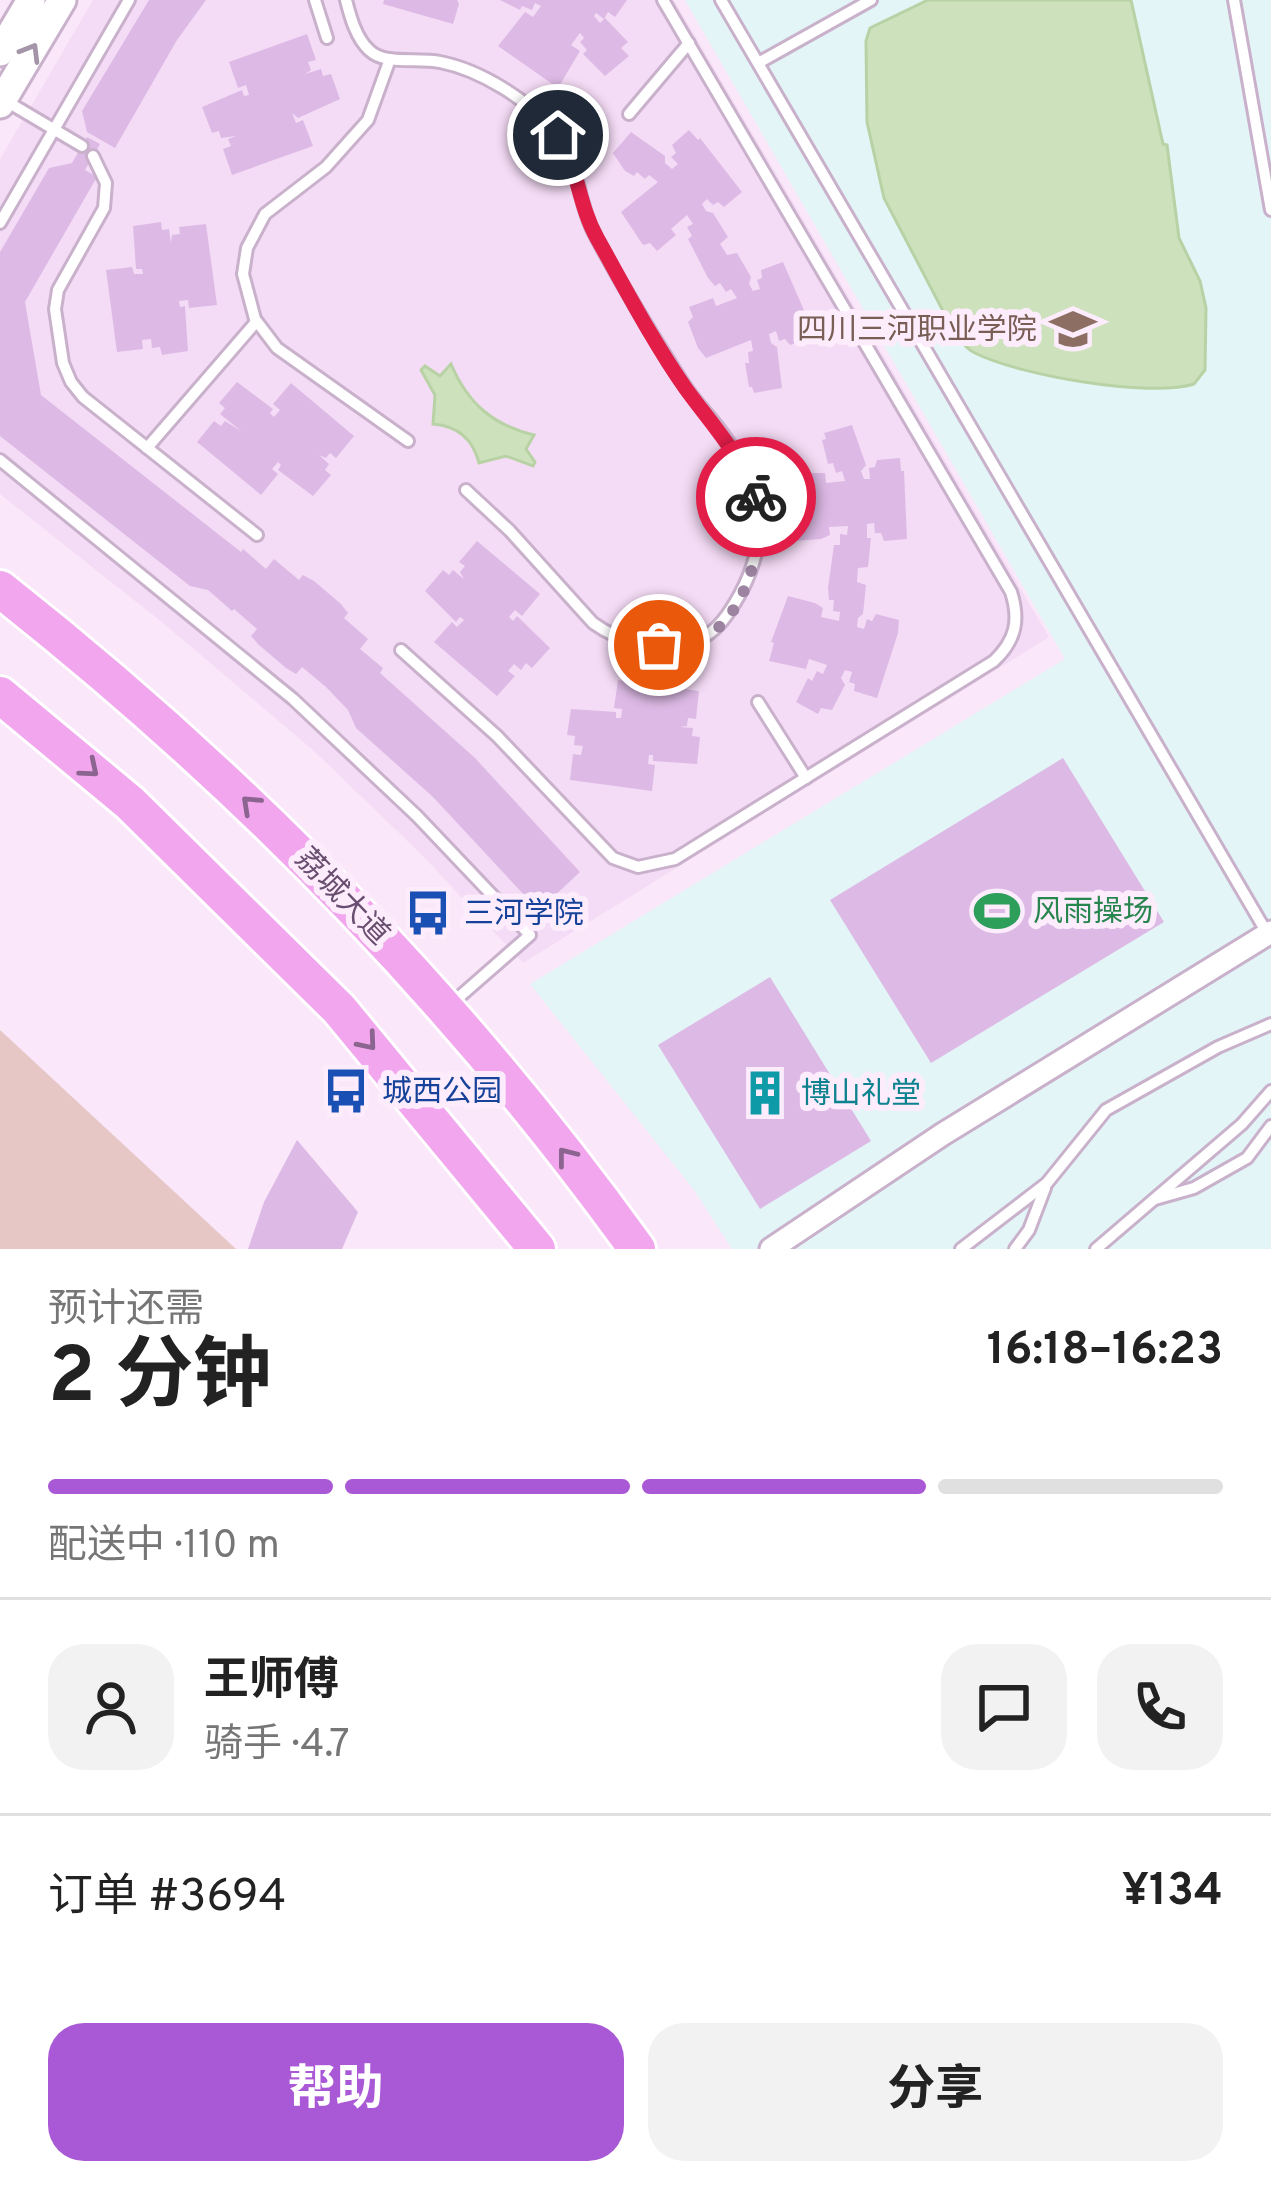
<!DOCTYPE html>
<html lang="zh">
<meta charset="utf-8">
<style>
:root{--surface:#fff;--page:#f2f2f2;--text:#222;--muted:#767676;--line:#e0e0e0;--accent:#aa59d6}
body{margin:0;font-family:Overpass,"Noto Sans SC",sans-serif;background:var(--page);color:var(--text);height:100vh;display:flex;flex-direction:column;font-size:45px;white-space:nowrap}
*{box-sizing:border-box;margin:0}
p{font-size:39px;color:var(--muted)}
.icon{flex:none;width:66px;height:66px;fill:none;stroke:currentColor;stroke-width:2;stroke-linecap:round;stroke-linejoin:round}
.map{position:relative;height:1249px;overflow:hidden}
.panel{display:flex;flex-direction:column;background:var(--surface);flex:1}
.panel>*{flex:none}
.pin{position:absolute;display:grid;place-items:center;width:102px;height:102px;color:#fff;margin:-51px;border:6px solid #fff;border-radius:50%;box-shadow:0 3px 12px #0007}
.courier{position:absolute;display:grid;place-items:center;width:120px;height:120px;margin:-60px;border:9px solid #e11d48;border-radius:50%;background:#fff;color:#222;box-shadow:0 3px 15px #0007}
.summary em{font-style:normal;font-weight:700}
.summary div{display:flex;flex-direction:column-reverse}
.summary{display:flex;align-items:center;justify-content:space-between;height:204px;padding:0 48px}
h1{font-size:78px;font-weight:700;line-height:90px}
.bar{display:grid;grid-template-columns:repeat(4,1fr);gap:18px 12px;align-content:center;height:144px;padding:0 48px}
.bar i{height:15px;border-radius:9px;background:var(--line)}
.bar .current{background:var(--accent)}
.bar p{grid-column:span 4}
.line{display:flex;align-items:center;gap:30px;padding:0 48px;border-top:3px solid var(--line)}
.line div{flex:1}
.round{display:grid;place-items:center;flex:none;width:126px;height:126px;border-radius:36px;background:var(--page)}
.action{display:flex;gap:24px;margin-top:auto;padding:24px 48px}
.action a{flex:1;height:138px;border-radius:36px;background:var(--accent);color:#fff;font-size:48px;font-weight:700;line-height:138px;text-align:center}
.action a+a{background:var(--page);color:var(--text)}
.map>svg:first-child{display:block}
.residential{fill:#f5dcf6}
.education{fill:#e3f5f6}
.green{fill:#e6c7c6}
.water{fill:#cde1bd;stroke:#b8d2a5;stroke-width:3}
.building{fill:#ddbae5}
.lines{fill:none;stroke-linecap:round;stroke-linejoin:round}
.service-casing{stroke:#c9b1cc;stroke-width:16}
.minor-casing{stroke:#c9b1cc;stroke-width:27}
.tertiary-casing{stroke:#c9b1cc;stroke-width:33}
.primary-casing{stroke:#fff;stroke-width:42}
.service{stroke:#fff;stroke-width:10}
.minor{stroke:#fff;stroke-width:21}
.tertiary{stroke:#fff;stroke-width:27}
.primary{stroke:#f1a6ed;stroke-width:36}
.oneway{stroke:#a595a9}
.oneway2{stroke:#8b648f}
.done{stroke:#9c84a0;stroke-width:12;stroke-dasharray:0 21.6}
.route{stroke:#e11d48;stroke-width:15}
.labels{text-anchor:middle;stroke-width:12;stroke-linejoin:round;paint-order:stroke}
.education-label{font-size:30px;fill:#785e54;stroke:#fdecfc;text-anchor:end}
.street-label{font-size:30px;fill:#694e70;stroke:#fdecfc}
.leisure-label{font-size:30px;fill:#27864d;stroke:#fdecfc;text-anchor:start}
.transit-label{font-size:30px;fill:#164399;stroke:#fdecfc;text-anchor:start}
.culture-label{font-size:30px;fill:#0d838f;stroke:#fdecfc;text-anchor:start}
</style>
<div class="map">
<svg width="1271" height="1249" viewBox="0 0 1271 1249">
<rect width="100%" height="100%" fill="#fae7f9"/>
<path class="residential" d="M93,0H674L1049,637L523,963L422,855L314,751L163,623L0,494V159Z"/>
<path class="education" d="M685,0H1271V1249H732L694,1190L530,984L1065,659Z"/>
<path class="green" d="M0,1030L236,1249H0Z"/>
<g class="water">
<path d="M928,0H1131L1163,144L1167,145L1179,238L1200,281L1206,308L1205,370L1194,384C1149,398 1018,375 975,353C966,349 961,341 955,334L884,198L867,122L866,41L870,28Z"/>
<path d="M451,364C468,404 493,425 534,435L526,449L535,462L533,466L506,456L479,463C473,439 458,426 433,424L435,395L421,370L425,366L440,376Z"/>
</g>
<g class="building">
<path d="M149,0H206L177,40L115,148L87,132L82,111Z"/>
<path d="M384,0H457L459,4L453,24L383,4Z"/>
<path d="M500,0H627L615,17L608,12L604,19L596,13L594,16L600,23L605,18L628,42L621,48L629,56L605,76L583,54L587,50L580,42L584,38L580,33L571,45L580,51L558,88L498,46L525,12L533,17L541,6L535,3L532,10L522,6L520,10Z"/>
<path d="M307,34L316,60L308,62L311,70L305,74L321,69L323,76L331,74L340,99L298,118L292,113L296,123L303,120L313,146L232,175L223,149L231,146L228,139L236,136L221,138L219,131L212,133L202,107L242,90L244,96L249,95L246,85L238,88L229,62Z"/>
<path d="M689,130L698,140L700,138L742,192L724,207L718,202L713,205L707,199L702,204L706,211L713,213L728,237L720,244L724,250L727,255L737,253L751,277L749,284L753,291L760,289L757,280L762,278L761,270L783,262L810,324L807,325L812,337L790,345L785,339L779,341L776,331L769,334L771,343L777,347L782,388L754,393L752,387H749L745,363H749L748,352L753,351L751,340L706,358L698,348L688,322L693,317L689,307L713,298L716,306L737,298L731,289L726,292L720,283L715,286L708,278L688,239L692,236L687,227L693,224L687,215L671,229L676,235L657,251L650,243L643,245L621,212L658,182L649,175L645,179L637,172L634,176L625,171L613,153L631,132L665,156V163L672,169L678,164L671,157L676,153L672,145Z"/>
<path d="M87,137L100,144L85,170L97,177L25,302L41,395L241,552L243,549L266,569L274,559L299,580L303,575L314,581L341,604L348,613L344,618L368,639L360,649L383,668L380,673L475,758L580,872L551,899L526,897L433,797L356,728L348,710L326,687L302,667L296,674L286,668L259,645L251,636L257,629L234,609L232,611L208,590L190,586L0,436V252L49,168L72,163Z"/>
<path d="M161,222L162,230L169,229L171,243L172,235L180,234L179,227L206,224L217,305L189,308L188,300L179,301L180,307L185,306L188,351L162,355L160,347L152,348L151,339L142,340L143,349L117,352L106,270L132,267L134,274H143L142,269H136L133,226Z"/>
<path d="M237,382L273,409L270,413L274,417L280,410L273,404L291,383L354,436L336,458L330,453L326,458L319,455L329,464L325,470L331,475L313,496L278,470L281,465L278,462L272,469L278,474L261,495L197,442L214,421L221,426L225,421L241,431L220,414L225,408L219,403Z"/>
<path d="M852,425L866,465L861,471L864,479H870L869,468L875,467L877,460L900,458L901,471H904L907,539L884,541L881,533H875L874,523L867,524V538H871L868,567L858,568L857,582L866,585L863,614L858,618L857,627L864,629L867,619L872,621L876,614L899,620L898,633L877,698L854,691L855,684L849,682L852,672L845,670L841,678L845,685L832,710L821,708L818,714L796,702L808,678L812,681L817,671L823,674L827,665L809,659L806,669L769,661L774,643L771,642L788,596L815,603L823,608L821,617L839,621L840,612L833,611L834,600H829L828,588L834,545H840V534L847,535L848,526L829,527L830,535L821,539L793,541L787,511V473H825L826,483L845,481L842,471L836,473L833,463L828,464L822,440L826,439L824,433Z"/>
<path d="M477,541L540,594L522,616L515,610L509,617L513,621L517,616L550,648L532,668L526,663L521,670L514,664L508,671L515,676L497,696L434,642L452,622L457,627L464,620L460,617L456,622L425,591L443,570L449,575L453,570L464,579L460,572L465,566L459,562Z"/>
<path d="M618,680L699,691L696,719L688,718L687,726L680,727L693,728L692,736L700,737L697,764L653,761V755H649L648,764L655,765L652,791L570,780L573,754L581,755L583,746L574,745L575,736L567,735L571,709L616,712V718H621L622,709L614,708Z"/>
<path d="M1063,758L1164,922L931,1063L830,900Z"/>
<path d="M770,977L871,1141L760,1209L658,1045Z"/>
<path d="M297,1140L358,1212L342,1249H248L264,1202Z"/>
</g>
<g class="lines">
<g class="service-casing">
<g id="service">
<path d="M315,0L327,38"/>
<path d="M346,0C350,16 356,38 369,50C385,66 418,57 440,62C481,70 528,100 556,132C579,159 577,201 594,233C621,284 652,335 683,383C693,399 706,412 717,426C760,481 774,531 740,594C730,612 717,633 697,640C664,653 620,643 593,623L510,531L466,490"/>
<path d="M721,0L1267,933"/>
<path d="M1234,0L1271,210"/>
<path d="M390,59L368,120L326,167L265,214L247,248L243,274L255,319L277,348L408,441"/>
<path d="M760,62L871,0"/>
<path d="M6,101L82,146"/>
<path d="M629,114L689,43"/>
<path d="M93,156L106,183L104,208L58,290L55,309L63,363L71,382L83,397L257,535"/>
<path d="M0,223L129,0"/>
<path d="M147,448L256,322"/>
<path d="M0,460L293,699L417,816L530,935L450,1005"/>
<path d="M401,650L497,736L613,858L638,867L675,859L994,661C1016,640 1020,620 1011,592L663,0"/>
<path d="M758,702L806,778"/>
<path d="M1155,1199L1194,1188L1247,1158L1271,1126"/>
<path d="M961,1249L1047,1183L1106,1110L1218,1047L1271,1024"/>
<path d="M1015,1249L1029,1230L1045,1188"/>
<path d="M1096,1249L1242,1124L1271,1091"/>
</g>
</g>
<g class="minor-casing">
<path id="minor" d="M771,1249L943,1134L1271,932"/>
</g>
<g class="tertiary-casing">
<g id="tertiary">
<path d="M0,52L31,0"/>
<path d="M0,104L62,0"/>
</g>
</g>
<g class="primary-casing">
<g id="primary">
<path d="M0,589C242,780 457,999 637,1249"/>
<path d="M0,695L130,803L339,1009L537,1249"/>
</g>
</g>
<use href="#service" class="service"/>
<use href="#minor" class="minor"/>
<use href="#tertiary" class="tertiary"/>
<use href="#primary" class="primary"/>
</g>
<defs><path id="oneway-chevron" d="M-2-3.5L2.5 0L-2 3.5" fill="none" stroke-width="1.6" stroke-linecap="round" stroke-linejoin="round" transform="scale(3)"/></defs>
<use class="oneway" href="#oneway-chevron" transform="translate(31 52) rotate(-59)"/>
<g class="oneway2">
<use href="#oneway-chevron" transform="translate(90 769) rotate(40)"/>
<use href="#oneway-chevron" transform="translate(250 804) rotate(-137)"/>
<use href="#oneway-chevron" transform="translate(368 1042) rotate(50)"/>
<use href="#oneway-chevron" transform="translate(566 1156) rotate(-128)"/>
</g>
<g class="lines">
<path class="done" d="M659,645C672,645 685,645 698,640C745,623 767,541 756,497"/>
<path class="route" d="M558,135C578,167 578,204 597,238C625,288 653,342 686,389C713,426 740,454 756,497"/>
</g>
<defs>
<g id="university-bare" transform="scale(3.6)"><path d="M0-5L7-2L0 1L-7-2ZM-4 1L0 2.5L4 1V4Q0 6-4 4Z" fill="#8d6e63" stroke="#fdecfc" stroke-width="2.5" paint-order="stroke"/></g>
<g id="stadium-bare" transform="scale(3.6)"><path d="M0-5a6.5 5 0 1 0 0 10a6.5 5 0 1 0 0-10ZM-3.5-1.8h7v3.6h-7Z" fill="#2e9e5b" stroke="#fdecfc" stroke-width="2.5" paint-order="stroke"/></g>
<g id="bus-bare" transform="scale(3.6)"><path d="M-5-6H5V4H4V6H2V4H-2V6H-4V4H-5ZM-3.5-4V0h7V-4ZM-3.5 1.2v1.5H-2V1.2ZM2 1.2v1.5H3.5V1.2Z" fill="#1a4fb4" stroke="#fdecfc" stroke-width="2.5" paint-order="stroke"/></g>
<g id="building-bare" transform="scale(3.6)"><path d="M-4-6H4V6H1V3H-1V6H-4ZM-2.5-4.3h1.7v1.8h-1.7ZM.8-4.3h1.7v1.8H.8ZM-2.5-1h1.7V.8h-1.7ZM.8-1h1.7V.8H.8Z" fill="#0f9aa8" stroke="#fdecfc" stroke-width="2.5" paint-order="stroke"/></g>
</defs>
<g fill-rule="evenodd">
<use href="#university-bare" x="1073" y="329"/>
<use href="#stadium-bare" x="997" y="911"/>
<use href="#bus-bare" x="428" y="913"/>
<use href="#bus-bare" x="346" y="1091"/>
<use href="#building-bare" x="765" y="1093"/>
</g>
<g class="labels">
<g class="education-label">
<text x="1037" y="339">四川三河职业学院</text>
</g>
<g class="street-label">
<text transform="translate(343 896) rotate(46)" y="10">荔城大道</text>
</g>
<g class="leisure-label">
<text x="1033" y="921">风雨操场</text>
</g>
<g class="transit-label">
<text x="464" y="923">三河学院</text>
<text x="382" y="1101">城西公园</text>
</g>
<g class="culture-label">
<text x="801" y="1103">博山礼堂</text>
</g>
</g>
</svg>
<div class="pin" style="left:659px;top:645px;background:#ea580c"><svg class="icon" aria-label="bag" viewBox="0 0 24 24"><path d="M5 8h14l-1 12H6zM9 8a3 3 0 0 1 6 0"/></svg></div>
<div class="pin" style="left:558px;top:135px;background:#1f2937"><svg class="icon" aria-label="home" viewBox="0 0 24 24"><path d="M3 11l9-7 9 7M6 9v11h12V9"/></svg></div>
<div class="courier" style="left:756px;top:497px"><svg class="icon" aria-label="bike" viewBox="0 0 24 24"><circle cx="6" cy="16" r="4"/><circle cx="18" cy="16" r="4"/><path d="M6 16l4-8h5l3 8M10 8l3 8H6M13 5h3"/></svg></div>
</div>
<section class="panel">
<div class="summary"><div><h1>2 分钟</h1><p>预计还需</p></div><em>16:18–16:23</em></div>
<div class="bar"><i class="current"></i><i class="current"></i><i class="current"></i><i></i><p>配送中 · 110 m</p></div>
<div class="line" style="height:216px"><a class="round"><svg class="icon" aria-label="person" viewBox="0 0 24 24"><circle cx="12" cy="8" r="4"/><path d="M4 21q1-7 8-7t8 7"/></svg></a><div><b>王师傅</b><p>骑手 · 4.7</p></div><a class="round"><svg class="icon" aria-label="chat" viewBox="0 0 24 24"><path d="M4 5h16v11H9l-5 4z"/></svg></a><a class="round"><svg class="icon" aria-label="phone" viewBox="0 0 24 24"><path d="M5 4h4l2 5-3 2q2 4 5 5l2-3 5 2v4C11 20 4 13 5 4z"/></svg></a></div>
<div class="line" style="height:156px"><div>订单 #3694</div><b>¥134</b></div>
<div class="action"><a>帮助</a><a>分享</a></div>
</section>
